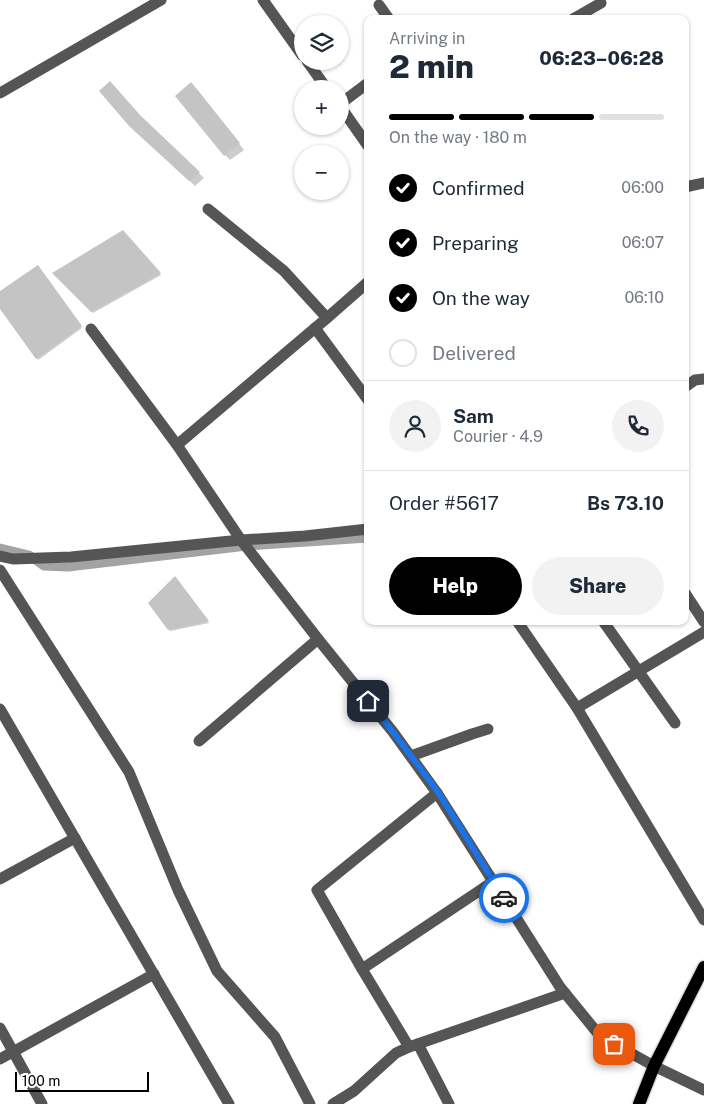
<!DOCTYPE html>
<meta charset="utf-8">
<style>
:root{--surface:#fff;--page:#f2f2f3;--text:#1f2937;--muted:#747a83;--line:#e0e1e3;--accent:#000}
body{margin:0;font-family:"Public Sans",sans-serif;background:var(--page);color:var(--text);height:100vh;display:flex;flex-direction:column;font-size:19px;white-space:nowrap}
*{box-sizing:border-box;margin:0}
p{font-size:16px;color:var(--muted)}
.icon{flex:none;width:28px;height:28px;fill:none;stroke:currentColor;stroke-width:2;stroke-linecap:round;stroke-linejoin:round}
.map{position:relative;flex:1;overflow:hidden}
.side{position:absolute;left:364px;top:15px;width:325px;height:610px;display:flex;flex-direction:column;background:var(--surface);border-radius:10px;box-shadow:0 1px 4px #0004}
.side>*{flex:none}
.controls{position:absolute;left:294px;top:15px;display:grid;gap:10px}
.controls a{display:grid;place-items:center;width:55px;height:55px;border-radius:50%;background:var(--surface);box-shadow:0 1px 4px #0004;font-size:25px}
.scale{position:absolute;left:15px;bottom:12px;width:134px;box-sizing:border-box;padding-left:5px;border:2px solid #000;border-top:0;font-size:14px;line-height:18px;white-space:nowrap;color:#000;-webkit-text-stroke:4px #fff;paint-order:stroke}
.pin{position:absolute;display:grid;place-items:center;width:42px;height:42px;color:#fff;margin:-21px;border-radius:10px;box-shadow:0 2px 8px #0006}
.courier{position:absolute;display:grid;place-items:center;width:50px;height:50px;margin:-25px;border:4px solid #1a73e8;border-radius:50%;background:#fff;color:#222;box-shadow:0 1px 6px #0007}
.summary em{font-style:normal;font-weight:800}
.summary div{display:flex;flex-direction:column-reverse}
.summary{display:flex;align-items:center;justify-content:space-between;height:85px;padding:0 25px}
h1{font-size:32px;font-weight:800;line-height:38px}
.bar{display:grid;grid-template-columns:repeat(4,1fr);gap:8px 5px;align-content:center;height:60px;padding:0 25px}
.bar i{height:6px;border-radius:4px;background:var(--line)}
.bar .selected{background:var(--accent)}
.bar p{grid-column:span 4}
.line{display:flex;align-items:center;gap:12px;padding:0 25px;border-top:1px solid var(--line)}
.line div{flex:1}
.round{display:grid;place-items:center;flex:none;width:52px;height:52px;border-radius:26px;background:var(--page)}
ol{padding:0 25px;list-style:none}
li{display:flex;align-items:center;gap:15px;height:55px}
li p{margin-inline-start:auto}
li .icon{padding:5px;border-radius:50%;background:var(--accent);color:#fff;stroke-width:4}
li:last-child{color:var(--muted)}
li i{width:28px;height:28px;border:2px solid var(--line);border-radius:50%}
.action{display:flex;gap:10px;margin-top:auto;padding:10px 25px}
.action a{flex:1;height:58px;border-radius:30px;background:var(--accent);color:#fff;font-size:20px;font-weight:800;line-height:58px;text-align:center}
.action a+a{background:var(--page);color:var(--text)}
.map>svg:first-child{display:block}
.shadow{fill:#0003}
.lines{fill:none;stroke-linecap:round;stroke-linejoin:round}
.canal{stroke:#a3a3a3;stroke-width:9}
.building{fill:#c4c4c4}
.major-casing{stroke:#dbdbdb;stroke-width:15}
.minor{stroke:#555;stroke-width:11}
.major{stroke:#000;stroke-width:12}
.done{stroke:#595959;stroke-width:5;stroke-dasharray:0 9}
.route{stroke:#1a73e8;stroke-width:6}
</style>
<div class="map">
<svg width="704" height="1104" viewBox="0 0 704 1104">
<rect width="100%" height="100%" fill="#fff"/>
<g class="shadow">
<path d="M197,89L244,150L230,160L225,155Z"/>
<path d="M144,120L204,178L195,186L130,125Z"/>
<path d="M122,232L161,275L93,313L54,273Z"/>
<path d="M39,268L82,328L38,360L0,306V293Z"/>
<path d="M175,578L209,623L170,631L169,629Z"/>
</g>
<g class="lines">
<path class="canal" d="M0,548L29,555L44,566L68,567L247,546L368,538"/>
</g>
<g class="building">
<path d="M110,81L140,115L200,172L189,181L129,126L99,91Z"/>
<path d="M191,82L240,143L224,156L175,96Z"/>
<path d="M123,230L161,273L91,312L52,273Z"/>
<path d="M38,265L82,326L36,359L0,309V291Z"/>
<path d="M175,576L209,621L168,630L148,603Z"/>
</g>
<g class="lines">
<g class="major-casing">
<path id="major" d="M639,1104L654,1066L704,967"/>
</g>
<g class="minor">
<path d="M263,0L302,55"/>
<path d="M379,5L389,19"/>
<path d="M573,19L601,3"/>
<path d="M307,61L327,89"/>
<path d="M0,93L161,0"/>
<path d="M340,104L368,83"/>
<path d="M340,106L368,146"/>
<path d="M685,187L704,183"/>
<path d="M208,209L284,271L327,318"/>
<path d="M315,328L368,400"/>
<path d="M91,329L177,445L241,540L318,639L393,732L437,793L560,987L600,1036L654,1066L704,1090"/>
<path d="M685,387L695,380L704,379"/>
<path d="M177,445L327,318L368,282"/>
<path d="M0,556L13,559L71,557L241,540L305,536L368,529"/>
<path d="M0,570L129,772L178,890L217,971L275,1037L310,1104"/>
<path d="M685,593L704,622"/>
<path d="M517,621L577,708L704,920"/>
<path d="M603,621L675,723"/>
<path d="M577,708L704,632"/>
<path d="M0,709L229,1104"/>
<path d="M199,741L318,639"/>
<path d="M411,756L472,734L488,729"/>
<path d="M0,879L75,838"/>
<path d="M362,969L494,881"/>
<path d="M0,1028L42,1104"/>
<path d="M418,1044L449,1104"/>
<path d="M409,1047L362,969L317,890L437,793"/>
<path d="M0,1059L154,974"/>
<path d="M333,1104L354,1091L396,1053L409,1047L565,993"/>
</g>
<use href="#major" class="major"/>
</g>
<g class="lines">
<path class="done" d="M504,898L560,987L600,1036L614,1044"/>
<path class="route" d="M368,701L393,732L438,792L504,898"/>
</g>
</svg>
<div class="controls">
<a><svg class="icon" aria-label="layers" viewBox="0 0 24 24"><path d="M12 4l9 5-9 5-9-5zM3 14l9 5 9-5"/></svg></a>
<a>+</a>
<a>−</a>
</div>
<div class="scale">100 m</div>
<div class="pin" style="left:614px;top:1044px;background:#ea580c"><svg class="icon" aria-label="bag" viewBox="0 0 24 24"><path d="M5 8h14l-1 12H6zM9 8a3 3 0 0 1 6 0"/></svg></div>
<div class="pin" style="left:368px;top:701px;background:#1f2937"><svg class="icon" aria-label="home" viewBox="0 0 24 24"><path d="M3 11l9-7 9 7M6 9v11h12V9"/></svg></div>
<div class="courier" style="left:504px;top:898px"><svg class="icon" aria-label="car" viewBox="0 0 24 24"><path d="M5 17H2v-5l4-1 3-4h7l3 4 3 1v5h-3M9 17h6M6 11h13"/><circle cx="7" cy="17" r="2"/><circle cx="17" cy="17" r="2"/></svg></div>
<section class="side">
<div class="summary"><div><h1>2 min</h1><p>Arriving in</p></div><em>06:23–06:28</em></div>
<div class="bar"><i class="selected"></i><i class="selected"></i><i class="selected"></i><i></i><p>On the way · 180 m</p></div>
<ol>
<li><svg class="icon" aria-label="check" viewBox="0 0 24 24"><path d="M5 12l5 5 9-10"/></svg>Confirmed<p>06:00</p></li>
<li><svg class="icon" aria-label="check" viewBox="0 0 24 24"><path d="M5 12l5 5 9-10"/></svg>Preparing<p>06:07</p></li>
<li><svg class="icon" aria-label="check" viewBox="0 0 24 24"><path d="M5 12l5 5 9-10"/></svg>On the way<p>06:10</p></li>
<li><i></i>Delivered</li>
</ol>
<div class="line" style="height:90px"><a class="round"><svg class="icon" aria-label="person" viewBox="0 0 24 24"><circle cx="12" cy="8" r="4"/><path d="M4 21q1-7 8-7t8 7"/></svg></a><div><b>Sam</b><p>Courier · 4.9</p></div><a class="round"><svg class="icon" aria-label="phone" viewBox="0 0 24 24"><path d="M5 4h4l2 5-3 2q2 4 5 5l2-3 5 2v4C11 20 4 13 5 4z"/></svg></a></div>
<div class="line" style="height:65px"><div>Order #5617</div><b>Bs 73.10</b></div>
<div class="action"><a>Help</a><a>Share</a></div>
</section>
</div>
